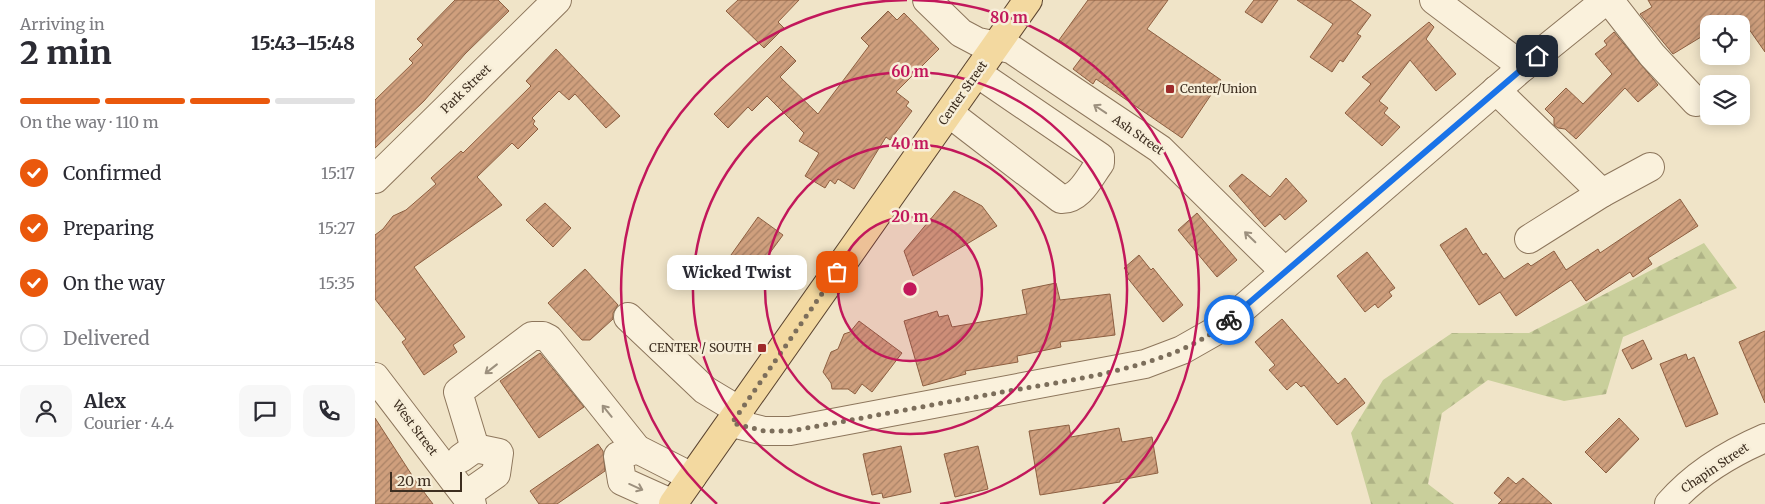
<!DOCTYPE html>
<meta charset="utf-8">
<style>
:root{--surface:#fff;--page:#f7f7f7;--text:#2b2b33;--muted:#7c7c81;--line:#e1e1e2;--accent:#ea580c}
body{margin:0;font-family:Merriweather,serif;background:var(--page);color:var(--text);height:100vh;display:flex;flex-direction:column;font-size:19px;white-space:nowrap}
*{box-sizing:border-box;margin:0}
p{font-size:16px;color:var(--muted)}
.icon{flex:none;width:28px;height:28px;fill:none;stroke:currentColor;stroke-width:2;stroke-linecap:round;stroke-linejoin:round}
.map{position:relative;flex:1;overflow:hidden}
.sheet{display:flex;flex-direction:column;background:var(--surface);width:375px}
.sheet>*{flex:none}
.fabs{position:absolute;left:1325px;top:15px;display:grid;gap:10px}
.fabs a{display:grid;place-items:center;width:50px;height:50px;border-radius:10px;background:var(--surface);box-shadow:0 2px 12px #0003;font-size:25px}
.scale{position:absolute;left:15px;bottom:12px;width:72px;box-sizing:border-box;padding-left:5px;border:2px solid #3d2e20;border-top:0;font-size:14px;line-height:18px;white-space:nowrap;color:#3d2e20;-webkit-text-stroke:4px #f7eed8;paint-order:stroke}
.pin{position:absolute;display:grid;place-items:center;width:42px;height:42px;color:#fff;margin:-21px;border-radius:10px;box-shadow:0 2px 8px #0006}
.courier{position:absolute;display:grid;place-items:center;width:50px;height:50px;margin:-25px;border:4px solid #1a73e8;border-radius:50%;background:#fff;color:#222;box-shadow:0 1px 6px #0007}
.bubble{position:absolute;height:35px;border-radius:10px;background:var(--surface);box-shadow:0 2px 12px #0003;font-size:16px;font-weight:800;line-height:35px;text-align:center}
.headline em{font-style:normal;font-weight:800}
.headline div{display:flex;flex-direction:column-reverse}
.headline{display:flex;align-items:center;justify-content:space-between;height:85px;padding:0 20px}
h1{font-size:32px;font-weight:800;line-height:38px}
.bar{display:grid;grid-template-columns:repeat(4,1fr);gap:8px 5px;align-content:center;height:60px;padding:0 20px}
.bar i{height:6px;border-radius:4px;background:var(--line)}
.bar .selected{background:var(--accent)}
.bar p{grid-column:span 4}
.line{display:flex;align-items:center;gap:12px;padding:0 20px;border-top:1px solid var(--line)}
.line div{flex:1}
.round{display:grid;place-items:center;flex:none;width:52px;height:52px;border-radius:10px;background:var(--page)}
ol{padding:0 20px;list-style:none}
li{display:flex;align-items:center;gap:15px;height:55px}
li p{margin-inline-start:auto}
li .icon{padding:5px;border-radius:50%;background:var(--accent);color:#fff;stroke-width:4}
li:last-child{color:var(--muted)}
li i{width:28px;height:28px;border:2px solid var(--line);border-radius:50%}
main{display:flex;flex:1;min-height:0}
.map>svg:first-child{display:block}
.forest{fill:url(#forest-firs)}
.building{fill:url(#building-hatch);stroke:#8d5f41}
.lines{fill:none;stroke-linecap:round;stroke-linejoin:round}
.minor-casing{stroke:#8d765c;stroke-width:30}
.major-casing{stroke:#5b4430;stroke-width:30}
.minor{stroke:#faf1dc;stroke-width:28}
.major{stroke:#f3d9a0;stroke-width:28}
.oneway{stroke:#9c907e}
.done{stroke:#7c6e5b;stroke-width:5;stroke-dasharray:0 9}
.route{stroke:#1a73e8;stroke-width:6}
.ring{fill:none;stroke:#c2185b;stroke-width:2.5}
.poi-dot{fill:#9e2a2b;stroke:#f7eed8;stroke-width:2}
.labels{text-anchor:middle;stroke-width:5;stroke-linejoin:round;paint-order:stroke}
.street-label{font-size:12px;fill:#3d2e20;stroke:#f7eed8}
.poi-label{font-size:12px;fill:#3d2e20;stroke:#f7eed8;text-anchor:start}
.centre{fill:#c2185b;stroke:#f7eed8;stroke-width:2.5}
.ring-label{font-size:15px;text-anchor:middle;font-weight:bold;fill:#c2185b;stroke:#f7eed8;stroke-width:5;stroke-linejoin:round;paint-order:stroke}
</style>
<main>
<section class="sheet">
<div class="headline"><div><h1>2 min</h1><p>Arriving in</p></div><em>15:43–15:48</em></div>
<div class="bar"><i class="selected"></i><i class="selected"></i><i class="selected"></i><i></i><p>On the way · 110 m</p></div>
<ol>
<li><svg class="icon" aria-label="check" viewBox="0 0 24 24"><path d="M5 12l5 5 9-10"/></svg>Confirmed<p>15:17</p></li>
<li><svg class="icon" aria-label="check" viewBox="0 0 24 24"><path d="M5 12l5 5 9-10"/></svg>Preparing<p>15:27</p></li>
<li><svg class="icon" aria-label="check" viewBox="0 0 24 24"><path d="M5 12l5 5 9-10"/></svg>On the way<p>15:35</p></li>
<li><i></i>Delivered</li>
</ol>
<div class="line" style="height:90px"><a class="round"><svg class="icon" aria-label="person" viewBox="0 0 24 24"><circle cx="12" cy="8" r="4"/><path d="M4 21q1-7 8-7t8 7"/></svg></a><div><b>Alex</b><p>Courier · 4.4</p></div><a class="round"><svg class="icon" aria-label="chat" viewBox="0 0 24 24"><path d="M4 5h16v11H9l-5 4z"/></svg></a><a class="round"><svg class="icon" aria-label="phone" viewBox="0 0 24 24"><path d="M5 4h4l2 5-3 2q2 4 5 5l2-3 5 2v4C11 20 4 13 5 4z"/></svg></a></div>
</section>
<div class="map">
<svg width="1390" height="504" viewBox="0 0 1390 504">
<defs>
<pattern id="forest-firs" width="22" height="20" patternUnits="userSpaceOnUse" patternTransform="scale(1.25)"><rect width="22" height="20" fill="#c9cf9b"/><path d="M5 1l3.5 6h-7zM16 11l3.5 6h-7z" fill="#aeb285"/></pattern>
<pattern id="building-hatch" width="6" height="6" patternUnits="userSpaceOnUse" patternTransform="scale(1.25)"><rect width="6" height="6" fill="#cf9f7d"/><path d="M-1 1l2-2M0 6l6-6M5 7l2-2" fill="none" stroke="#a98266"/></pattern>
</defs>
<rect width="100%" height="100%" fill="#f0e4c8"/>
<path class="forest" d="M1329,243L1362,288L1248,337L1231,394L1189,401L1113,380L1067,413L1053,484L1079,504H996L976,433L1008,380L1077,333H1154Z"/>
<g class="building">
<path d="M80,0H123L134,11L90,54L49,101L0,148V100L38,63L34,59L48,45L42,39Z"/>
<path d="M363,0H424L403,22L409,28L389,48L351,11Z"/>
<path d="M713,0H793L772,29L846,80L807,138L721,79L718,84L698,69L707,57L684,40Z"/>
<path d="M879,0H903L887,23L870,12Z"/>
<path d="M922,0H975L996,15L982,34L986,36L968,62L965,60L957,72L935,57L958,24Z"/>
<path d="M1273,0H1390V52L1369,22L1366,24H1334V44L1331,46L1326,37L1298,54L1265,14L1277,7Z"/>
<path d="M513,11L522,20L529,13L564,49L521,92L534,102L531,106L537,111L515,140L511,137L479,189L463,179L460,184L455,180L450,188L430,176L444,153L424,141L429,133L392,96L377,111L373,107L353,128L339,114L406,46L421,61L405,77L443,114L494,46L486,38Z"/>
<path d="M1054,22L1059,27L1051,39L1081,74L1061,91L1035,60L1004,101L1013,108L1009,113L1025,127L1007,146L970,113L996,84L987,77Z"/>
<path d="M1239,32L1283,85L1263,102L1250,88L1201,139L1190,129L1183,128L1179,125V118L1170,109L1191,88L1208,104L1237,74L1220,54L1232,45L1229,41Z"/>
<path d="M181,49L245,116L231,128L200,94L194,100L184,91L157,118L160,121L158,124L163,129L143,149L137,143L102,177L127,205L39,267L90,337L78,345L82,352L49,375L27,342L31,339L0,299V235L8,229L18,216L31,210L61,184L56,178L86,151L88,153L156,86L151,81Z"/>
<path d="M867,174L895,197L911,178L932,201L910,220L905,214L890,227L854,186Z"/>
<path d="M579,191L607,206L622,226L538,276L529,251Z"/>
<path d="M1305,199L1323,226L1273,258L1277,264L1258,277L1255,272L1211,301L1196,280L1141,316L1125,292L1104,305L1065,245L1091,228L1108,255L1111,253L1129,279L1153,263L1156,266L1179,251L1191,270L1223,249L1225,253Z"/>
<path d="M170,203L196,228L178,247L151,220Z"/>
<path d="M822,213L862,260L842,277L803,230Z"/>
<path d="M383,217L408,235L375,280L351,262Z"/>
<path d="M992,252L1020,288L1014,292L1017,296L1003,308L1000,304L990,312L962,276Z"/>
<path d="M764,255L776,270L778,268L808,305L788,322L751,276L754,274L749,268Z"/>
<path d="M210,269L243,305L238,313V319L215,340H207L173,303Z"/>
<path d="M681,283L685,300L735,294L740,335L685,342L686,347L642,356L643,362L590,371L591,374L548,386L529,321L562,311L564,317L573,315L577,327L652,314L647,290Z"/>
<path d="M907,319L963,384L970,378L990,403L962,425L929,385L926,387L921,382L912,390L894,370L900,365L880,342Z"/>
<path d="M484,321L527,353L497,392L487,384L480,394L473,389H457L456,383L448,372L456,352L463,349L469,334L475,332Z"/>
<path d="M1390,331V403L1364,342Z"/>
<path d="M1268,340L1277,359L1257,369L1247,350Z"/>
<path d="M165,353L209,407L164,438L125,381Z"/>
<path d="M1311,354L1313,360L1319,357L1343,414L1311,427L1285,364Z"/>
<path d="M0,418L42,483L58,504H0Z"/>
<path d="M1244,418L1264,439L1231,473L1210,452Z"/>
<path d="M694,425L696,437L744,428L747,442L777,437L783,473L745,480V482L665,495L654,431Z"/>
<path d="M223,444L228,451L230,471L182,504H164L155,491Z"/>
<path d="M526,446L536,492L508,498L507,493L497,495L488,454Z"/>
<path d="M603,446L613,489L580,497L569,454Z"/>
<path d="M1133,477L1141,484L1148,478L1177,504H1123L1127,500L1119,493Z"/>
</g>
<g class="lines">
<g class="minor-casing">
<g id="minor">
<path d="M552,0L586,33L603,42L636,49L785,149L909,271"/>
<path d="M1059,0L1148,67"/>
<path d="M1234,0L1277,55L1321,102"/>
<path d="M1121,90L1227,193L1275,167"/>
<path d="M574,113L686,199C705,200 715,176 725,163V157L602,73"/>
<path d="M0,179L182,0"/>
<path d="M1154,239L1227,193"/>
<path d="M253,317L330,390L365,411"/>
<path d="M0,377L97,504"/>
<path d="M357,423L389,431H415L770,364L807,350L844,329L1148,67L1231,0"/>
<path d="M100,448L83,392L157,336H168L174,339L262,449L317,477"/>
<path d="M262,449L243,456L247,481L298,504"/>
<path d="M86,458L100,448L124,453L121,474L91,495"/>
<path d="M1294,504C1319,475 1355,453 1390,438"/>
</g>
</g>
<g class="major-casing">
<path id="major" d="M298,504L653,0"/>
</g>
<use href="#minor" class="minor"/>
<use href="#major" class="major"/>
</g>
<defs><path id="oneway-shaft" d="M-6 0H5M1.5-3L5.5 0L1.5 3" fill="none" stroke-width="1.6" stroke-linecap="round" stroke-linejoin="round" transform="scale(1.25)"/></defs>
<g class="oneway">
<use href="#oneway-shaft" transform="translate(725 109) rotate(-146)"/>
<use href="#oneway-shaft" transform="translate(875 237) rotate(-136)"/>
<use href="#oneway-shaft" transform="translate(116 369) rotate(142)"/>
<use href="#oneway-shaft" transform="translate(232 411) rotate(-129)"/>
<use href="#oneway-shaft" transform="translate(261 487) rotate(24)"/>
</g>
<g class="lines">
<path class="done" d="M462,272L357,423L389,431H415C483,419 550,406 617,394C690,380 798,370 854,320"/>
<path class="route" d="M854,320L1162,56"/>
</g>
<circle cx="535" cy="289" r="72" fill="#c2185b" fill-opacity=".12"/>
<g class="ring">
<circle cx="535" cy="289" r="72"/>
<circle cx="535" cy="289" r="145"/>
<path d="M505 504A217 217 0 1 1 565 504"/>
<path d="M342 504A289 289 0 0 1 532 0M538 0A289 289 0 0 1 728 504"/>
</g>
<g class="poi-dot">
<rect x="790" y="84" width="10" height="10" rx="2.5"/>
<rect x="382" y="343" width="10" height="10" rx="2.5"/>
</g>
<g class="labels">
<g class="street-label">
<text transform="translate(91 89) rotate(-44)" y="4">Park Street</text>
<text transform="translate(588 93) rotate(-55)" y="4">Center Street</text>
<text transform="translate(763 135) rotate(35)" y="4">Ash Street</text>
<text transform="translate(40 428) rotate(53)" y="4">West Street</text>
<text transform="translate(1340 468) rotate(-34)" y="4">Chapin Street</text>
</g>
<g class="poi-label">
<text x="805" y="93">Center/Union</text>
<text x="377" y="352" text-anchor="end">CENTER / SOUTH</text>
</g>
</g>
<circle cx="535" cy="289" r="8" class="centre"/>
<g class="ring-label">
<text x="634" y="23">80 m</text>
<text x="535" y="77">60 m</text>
<text x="535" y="149">40 m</text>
<text x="535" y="222">20 m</text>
</g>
</svg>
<div class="fabs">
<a><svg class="icon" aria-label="locate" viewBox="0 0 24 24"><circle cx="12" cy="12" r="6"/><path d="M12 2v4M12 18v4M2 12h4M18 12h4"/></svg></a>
<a><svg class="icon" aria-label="layers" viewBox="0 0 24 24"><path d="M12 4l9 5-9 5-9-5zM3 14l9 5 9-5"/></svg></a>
</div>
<div class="scale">20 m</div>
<div class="pin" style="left:462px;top:272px;background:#ea580c"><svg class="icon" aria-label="bag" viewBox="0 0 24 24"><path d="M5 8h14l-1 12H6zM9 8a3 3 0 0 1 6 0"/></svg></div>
<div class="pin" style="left:1162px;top:56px;background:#1f2937"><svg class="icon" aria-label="home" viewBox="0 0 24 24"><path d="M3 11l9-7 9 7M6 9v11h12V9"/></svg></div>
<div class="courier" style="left:854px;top:320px"><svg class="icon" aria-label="bike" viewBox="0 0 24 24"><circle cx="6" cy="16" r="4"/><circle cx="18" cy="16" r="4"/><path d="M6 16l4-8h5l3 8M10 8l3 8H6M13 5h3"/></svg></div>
<div class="bubble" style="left:292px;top:255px;width:140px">Wicked Twist</div>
</div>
</main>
